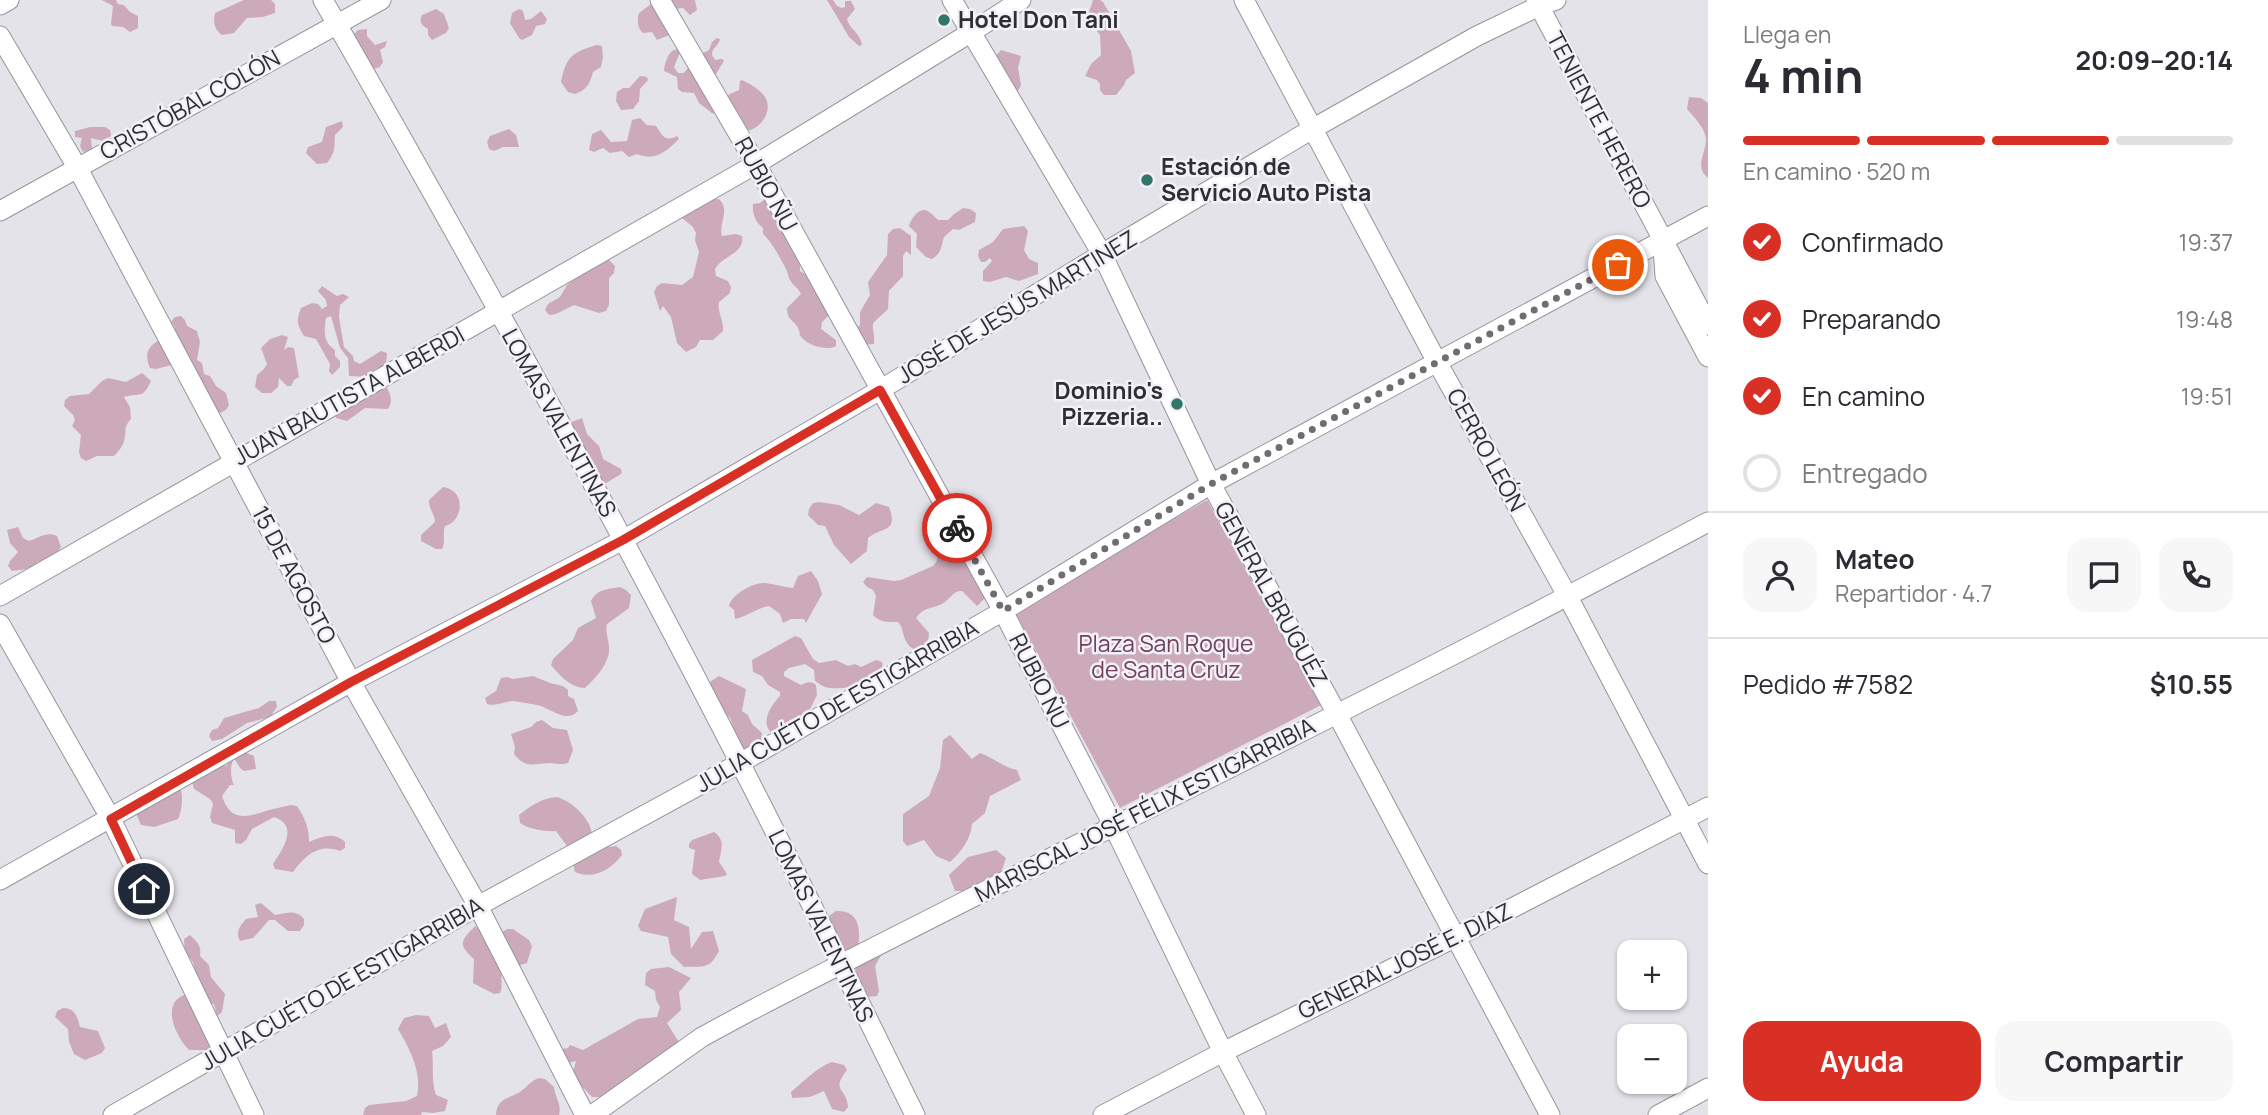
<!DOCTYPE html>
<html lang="es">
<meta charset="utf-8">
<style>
:root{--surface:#fff;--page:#f7f7f7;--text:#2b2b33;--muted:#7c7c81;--line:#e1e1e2;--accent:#d93025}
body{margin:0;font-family:Manrope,sans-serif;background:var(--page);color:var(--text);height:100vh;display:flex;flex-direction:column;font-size:26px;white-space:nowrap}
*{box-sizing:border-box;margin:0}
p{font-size:23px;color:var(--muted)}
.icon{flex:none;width:38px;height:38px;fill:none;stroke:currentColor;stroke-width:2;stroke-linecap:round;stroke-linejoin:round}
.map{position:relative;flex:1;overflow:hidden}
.drawer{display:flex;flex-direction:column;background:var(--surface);width:560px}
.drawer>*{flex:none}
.tools{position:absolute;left:1617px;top:940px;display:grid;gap:14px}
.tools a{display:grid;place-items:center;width:70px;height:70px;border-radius:14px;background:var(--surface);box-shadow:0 2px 5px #0004;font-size:35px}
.pin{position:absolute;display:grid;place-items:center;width:60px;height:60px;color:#fff;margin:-30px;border:4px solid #fff;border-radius:50%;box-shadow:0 2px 7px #0007}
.courier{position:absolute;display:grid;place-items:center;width:70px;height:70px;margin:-35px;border:5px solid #d93025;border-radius:50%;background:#fff;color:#222;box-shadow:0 2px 9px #0007}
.headline em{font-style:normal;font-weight:700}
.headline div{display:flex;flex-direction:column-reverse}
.headline{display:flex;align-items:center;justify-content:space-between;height:119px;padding:0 35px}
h1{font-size:46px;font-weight:700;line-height:52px}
.bar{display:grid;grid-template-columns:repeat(4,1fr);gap:10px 7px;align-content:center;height:84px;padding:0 35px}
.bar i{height:9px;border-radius:5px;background:var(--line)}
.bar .selected{background:var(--accent)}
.bar p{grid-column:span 4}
.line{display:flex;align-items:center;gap:18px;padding:0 35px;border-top:2px solid var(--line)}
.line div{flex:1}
.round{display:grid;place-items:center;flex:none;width:74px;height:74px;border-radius:21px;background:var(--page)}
ol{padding:0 35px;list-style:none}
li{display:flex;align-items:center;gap:21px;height:77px}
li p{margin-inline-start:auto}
li .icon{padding:7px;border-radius:50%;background:var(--accent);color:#fff;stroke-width:4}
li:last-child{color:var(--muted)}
li i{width:38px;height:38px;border:4px solid var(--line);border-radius:50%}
.button{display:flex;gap:14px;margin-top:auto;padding:14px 35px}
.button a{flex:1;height:80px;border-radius:21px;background:var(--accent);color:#fff;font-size:28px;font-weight:700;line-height:80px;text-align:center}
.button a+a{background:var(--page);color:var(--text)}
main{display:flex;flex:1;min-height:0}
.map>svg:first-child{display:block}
.green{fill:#ccaaba}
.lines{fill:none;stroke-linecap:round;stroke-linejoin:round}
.minor-casing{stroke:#96949b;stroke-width:21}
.minor{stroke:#fff;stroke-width:19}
.done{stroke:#6f6d72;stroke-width:7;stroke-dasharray:0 12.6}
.route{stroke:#d93025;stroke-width:9}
.poi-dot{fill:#327669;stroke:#f2f0f8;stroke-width:2.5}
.labels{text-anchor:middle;stroke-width:5;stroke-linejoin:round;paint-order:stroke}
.poi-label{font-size:23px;font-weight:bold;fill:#2f2e31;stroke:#f2f0f8;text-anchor:start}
.street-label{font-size:23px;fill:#2f2e31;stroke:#f2f0f8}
.park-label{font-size:23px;fill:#72405a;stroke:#f2f0f8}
</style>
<main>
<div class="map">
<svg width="1708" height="1115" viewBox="0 0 1708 1115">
<rect width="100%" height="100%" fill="#e5e3ea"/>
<g class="green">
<path d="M102,0H116L118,4L124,5L130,12L138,16V28L130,32L123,27L112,26L111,24L113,6Z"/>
<path d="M244,0H271L275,4V13L263,17L247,18L234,33L222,35C214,29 213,22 215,13Z"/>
<path d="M667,0H695L697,10L690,15L683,8L674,9L672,34L657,40L652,32L643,33C637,28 637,19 639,13L654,2Z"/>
<path d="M827,0H833L837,6L842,8L845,7V1H851L855,9L847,19C850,30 860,32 862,45L859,46L849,37Z"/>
<path d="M1093,0H1100L1103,2L1131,51L1135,73L1126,80L1124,85L1116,95H1104L1100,90V84L1097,80L1085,76L1091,64L1101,55L1100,35L1087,18Z"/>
<path d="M436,9L444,14L449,28L446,33L432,40L428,35V29C421,25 419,22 422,15Z"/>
<path d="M519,9L523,11L525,20L531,19L541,11L547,19L545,24L536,26L532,35L522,40L519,38L510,23L512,13Z"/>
<path d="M367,29V36L375,45L387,41L385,47L380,50L383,62L380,67L374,69L359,52L354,34L358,30Z"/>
<path d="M717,38L720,39C719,46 712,47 712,55L715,60L722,59L724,61L716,74L700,89L706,92L715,111L713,114L699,103L694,93L682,92L678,89L677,77L664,71C665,61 670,46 681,50L674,67L678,73H684L697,56L709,50L712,42Z"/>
<path d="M597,45L602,46L603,57L601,67L593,72C590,83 587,90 575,94L568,92L561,82C566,56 573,52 597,45Z"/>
<path d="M1001,50L1021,56L1018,68L1021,85L1017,93L995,57Z"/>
<path d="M640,76L647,77L648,80L640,89L639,101L633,109L621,110L616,101L617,92L623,88H629Z"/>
<path d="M742,80C750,84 761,90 765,97C773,110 762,126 751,130L738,129L725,98L730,94L739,90L740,81Z"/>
<path d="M1689,97L1701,98L1708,103V178C1694,166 1706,154 1706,139C1705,128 1694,117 1687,109Z"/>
<path d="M640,118L647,125L656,126C662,134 664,143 677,136L679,139C666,151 656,162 637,154L629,157L622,151L610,153L603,148L594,152L589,150L592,134L601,130L611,142L627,141L632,120Z"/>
<path d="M342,121L343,127L335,135C334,148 336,152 327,163L317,164L306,153L308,147L322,142L326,127Z"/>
<path d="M90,127H105L110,130L111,136L103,141L91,138L92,149L83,152L80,146L82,138L75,137V131Z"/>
<path d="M509,129L516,135L519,147H503L494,151L489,149L487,142L490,136Z"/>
<path d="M771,195L803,260L800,265V271L812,278L831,313L822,322L821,329L836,340V346C827,351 810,346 803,339C798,334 801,334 798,328C793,319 787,320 787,308L801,294C798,287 793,286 790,280C788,277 788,272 786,269C780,258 772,242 763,234V228C755,222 752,213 753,204L760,203Z"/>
<path d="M719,199C731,211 718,223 722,236L736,234L742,236C745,254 723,255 715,269L716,276L728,281L731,287L730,293L719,302C717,312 724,320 723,331L713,340H700L696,347L686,352L677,343L671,317L663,306L660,311L654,292L657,286L662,283L682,285L693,277L699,252L695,240L696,233L693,227L682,218C686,201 704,200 719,199Z"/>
<path d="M963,208L970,209L976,213L975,222L959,230L953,229L944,237C941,246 942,253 932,259L926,257L916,247L917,234L909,226C911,219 920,205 929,212C933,214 935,218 938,220H948L954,214Z"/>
<path d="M1024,226L1028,231L1024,250L1029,259L1038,263V274L1019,281L1006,277L990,282L983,281V271L992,261L990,258L985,262H981L978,256L979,250L993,242L1003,229Z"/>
<path d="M900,228L911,236V255L906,251L903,256V276L889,291L888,309L873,323C872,330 875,335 874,344C862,346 860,340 855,330L860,325V312L870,295L868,282L887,255L888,234L893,229Z"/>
<path d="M605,256L615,266L614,273L609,278V305L606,311L599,313L574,305L556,314L549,315L545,310L548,304L560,297L567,285Z"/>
<path d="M322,286L337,296L343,294L349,297L340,305L339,317L344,347L353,356L354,361L360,364L381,351L387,353L386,365L375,369L367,377L349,376L348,358L340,348L331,316L326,318C324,331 323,342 335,350V356L340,361V367L332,375L329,371L330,364L316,339L304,336C297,325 296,321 301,308L312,303L318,304L322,309L327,306L326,300L318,291Z"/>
<path d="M181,316L185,320L187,326L197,331L200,342L197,360L202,363L204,374L210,376L216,386L226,393L229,405L226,410L220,413L208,409L175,364L156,369L150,368C139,341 163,344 175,327L171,322L175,317Z"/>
<path d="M282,335L288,337L284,350L288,347L294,348L299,377L294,380L291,386H287L279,378L278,387L271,393H262L255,387L257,375L264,369L267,364L261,348L270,339Z"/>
<path d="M142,373L151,381C142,400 141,392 124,397L130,407L131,419C123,427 127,431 124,441C123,446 118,452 114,456H97L86,461L81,458L79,452L81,435L72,426L75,420L73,415L64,406L65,400L70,396L89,394L102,381L108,378L126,382Z"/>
<path d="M384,381C388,391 395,399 388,409L365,408L347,421L336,418L335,412Z"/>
<path d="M582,418L587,434L599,446L603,459L621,469L622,473C621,474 605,484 603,485L569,423Z"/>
<path d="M443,487C467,490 463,522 445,526C442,534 446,541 442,549H436L421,541V535L435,522C435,514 428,508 429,500Z"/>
<path d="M1207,500L1321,705L1120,808L1014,610Z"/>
<path d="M819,502L839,505L859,515L876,503L889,507C899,533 881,527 868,538L867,551L851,564L834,545L825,526L818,525L808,515L809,509L813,503Z"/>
<path d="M18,527L23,538L29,541C39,538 46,531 57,536L61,547C56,555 46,562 37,562L35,568L12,571L8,566L10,561L18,552L10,543L7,530Z"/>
<path d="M951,541L965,542L986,597L977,606L962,591C952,591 951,599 942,604C932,609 923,607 916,618L929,633C929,646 916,657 907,643C902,636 904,628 898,622C887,622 881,623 873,615L876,596L873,590L867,587L863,582L867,577L894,581L901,580L933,566L937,561C938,550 940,544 951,541Z"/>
<path d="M811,571L818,581L822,594L806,623L804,619H791L783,623L780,614L769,606C757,608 748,616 735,619L734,610L729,606C731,595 753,582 765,583C774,584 783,587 793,588L798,576Z"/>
<path d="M620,587L626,590L631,595L629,608L607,624C605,633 609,639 609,648C610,663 595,679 585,688C571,688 559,675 551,665L553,659L573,640L578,628L596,618L591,601C597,589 608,589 620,587Z"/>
<path d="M795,636L801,638L813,659L819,663L836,660L848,666L855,664L861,667L876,660L882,662C888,683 840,692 825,687C822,686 817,682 815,681L814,670L805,664L789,668L784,672V676L801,685C808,682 810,681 816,685L817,695L807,715L775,735C758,726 770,706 780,696V692L768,685L762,676L753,672L752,660Z"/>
<path d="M533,676L550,683L563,686L568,690V696L574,699L578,711C566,724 551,708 537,705C530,704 521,702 514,701C505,701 497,707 487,704L485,698L496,691L501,678L507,677L513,679Z"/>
<path d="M719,676L746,689L742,711L748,715L752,724L762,733L761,740L748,749H741L730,718L725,714L723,708L717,705L708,687L711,681Z"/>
<path d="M269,701H276L277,707L270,717L247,723L222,739L212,741L209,736L212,730L218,728L224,718L259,708Z"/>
<path d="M542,720L553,728L567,730L573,750L568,763C561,765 558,764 551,763C535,763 527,770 514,754L515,747L511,734L531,727L536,722Z"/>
<path d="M950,735L972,759L980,753C993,757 1004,768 1017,770L1021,780L990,796L985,813L972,824C971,839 961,852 950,862L936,856L924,840L907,846L903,841V814L929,796L940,768L943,740Z"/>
<path d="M242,751L254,756L256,769L244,771L240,768L234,758C230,765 230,777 234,785H230L222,796C231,823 247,817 269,810C276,808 284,807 291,805L297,806C305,818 309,828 309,842C322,837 333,831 345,842V848L340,851C318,843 305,856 293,872L275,869L273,864C282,850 300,826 274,817L252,829L246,840L241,844L235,843V830L212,823L210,817L213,804L210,799L194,789L191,778L221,764L227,766L228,757Z"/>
<path d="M175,789L181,790C183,799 182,810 178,819L154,827L141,825L136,813Z"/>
<path d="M557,797C573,802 593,820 592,838L574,847L567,846L556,831C546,832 528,829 520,823L519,815C529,807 544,797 557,797Z"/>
<path d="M714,832C726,840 721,850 719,862L727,874L725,876L700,880L692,874L695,850L689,848V844L692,840Z"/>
<path d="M616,846L621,850L622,855C610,870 594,880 575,872L573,864L607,847Z"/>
<path d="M996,850L1006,858L1000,876L967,891H955L949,875L968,857Z"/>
<path d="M677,897L674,920L689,927L691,949L702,932L713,931L719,951C709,970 704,966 684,967L671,954L668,937L641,931L638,926L645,909Z"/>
<path d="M261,903L275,915C286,913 296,909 304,919V925L300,931H288L275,920H269L253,938L240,941C235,932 240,926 246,919L258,917L255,905Z"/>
<path d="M836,911C859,910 861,929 858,947L852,951L841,948L822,921Z"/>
<path d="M475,926L485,935L496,937L507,929H513L529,940L532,946L527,963L503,970C499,978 504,985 500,993L494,994L473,983L474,959C457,944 461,941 475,926Z"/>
<path d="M190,935C197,942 202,946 200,956L209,965L211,977L225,994L222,1012L217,1016L214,1004L203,1002L205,990L192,979C196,966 195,962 185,953L184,939Z"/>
<path d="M884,950L875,966L879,991L877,996L867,997L858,982L855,964Z"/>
<path d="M669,967L691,978L679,992L681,1010L667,1023L680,1044L604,1097H592L572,1076L576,1061L565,1064L556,1050L568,1048L570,1045L583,1050L638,1019L657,1017L660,1007L656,1000L655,991L645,985L646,973L651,969Z"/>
<path d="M188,994L212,1047L207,1050H189C175,1036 159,1000 188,994Z"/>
<path d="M63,1008C75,1008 77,1016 80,1027L98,1031L105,1048L102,1053L85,1060L74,1054L69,1042L68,1029L55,1017L57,1011Z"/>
<path d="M416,1015L429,1016L435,1028L446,1023L451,1037L443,1046L432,1051C434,1067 431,1080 436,1095L448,1100L445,1111L433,1113L422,1112L421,1115H363L365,1108L369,1105L406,1101L417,1096C422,1072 410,1049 398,1029L404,1018Z"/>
<path d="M832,1062L844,1065L847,1070C830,1092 847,1087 848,1107L844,1112L832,1109L824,1091L810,1097L792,1098L791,1092C803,1082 817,1067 832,1062Z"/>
<path d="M539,1078L545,1079L554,1087C555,1098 562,1104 559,1115H496C497,1098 508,1099 520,1092C527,1087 530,1081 539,1078Z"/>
</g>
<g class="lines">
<g class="minor-casing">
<g id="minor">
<path d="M323,0C467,251 608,505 740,763C800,879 857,998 915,1115"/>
<path d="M660,0L756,164L1003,611L1113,825L1223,1052L1256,1115"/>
<path d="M952,0L1102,254L1211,484L1337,714L1550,1115"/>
<path d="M1244,0L1437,362L1568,597L1708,864"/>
<path d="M1536,0L1708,325"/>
<path d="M0,5L9,0"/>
<path d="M0,36L77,167L351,682L478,906L585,1115"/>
<path d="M0,211L381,0"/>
<path d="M1663,248L1665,276L1708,357"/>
<path d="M0,596L756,164L970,33L1021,0"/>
<path d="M0,624L111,819L254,1115"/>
<path d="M0,880L351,682L623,540L880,390L1102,254L1314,128L1477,36L1539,6L1556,0"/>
<path d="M113,1115L478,906L740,763L1003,611L1211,484L1708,216"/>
<path d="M592,1115L702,1037L750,1011C1068,846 1392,691 1708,522"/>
<path d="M1103,1115L1223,1052L1454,938L1708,807"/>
<path d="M1658,1115L1708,1088"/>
</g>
</g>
<use href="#minor" class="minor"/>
</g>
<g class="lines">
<path class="done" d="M957,528L1003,611L1211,484L1618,265"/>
<path class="route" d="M144,889L111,819L351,682L623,540L880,390L957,528"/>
</g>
<g class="poi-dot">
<circle cx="944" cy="20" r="7"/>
<circle cx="1147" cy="180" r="7"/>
<circle cx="1177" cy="404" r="7"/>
</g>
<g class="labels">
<g class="poi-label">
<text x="958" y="28">Hotel Don Tani</text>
<text x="1161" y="175">Estación de<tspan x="1161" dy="26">Servicio Auto Pista</tspan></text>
<text x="1163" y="399" text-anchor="end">Dominio's<tspan x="1163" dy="26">Pizzeria..</tspan></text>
</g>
<g class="street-label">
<text transform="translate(190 105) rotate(-29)" y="8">CRISTÓBAL COLÓN</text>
<text transform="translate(1599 120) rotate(62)" y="8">TENIENTE HERERO</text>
<text transform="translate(766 184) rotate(61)" y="8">RUBIO ÑU</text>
<text transform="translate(1017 307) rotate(-31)" y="8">JOSÉ DE JESÚS MARTINEZ</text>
<text transform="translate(349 396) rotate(-29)" y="8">JUAN BAUTISTA ALBERDI</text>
<text transform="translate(559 423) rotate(61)" y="8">LOMAS VALENTINAS</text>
<text transform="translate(1486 450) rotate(61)" y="8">CERRO LEÓN</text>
<text transform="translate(294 575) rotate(62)" y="8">15 DE AGOSTO</text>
<text transform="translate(1271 594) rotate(61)" y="8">GENERAL BRUGUÉZ</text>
<text transform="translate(1039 681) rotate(63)" y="8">RUBIO ÑU</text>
<text transform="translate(837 706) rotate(-30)" y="8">JULIA CUÉTO DE ESTIGARRIBIA</text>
<text transform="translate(1145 810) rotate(-27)" y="8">MARISCAL JOSÉ FÉLIX ESTIGARRIBIA</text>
<text transform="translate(821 926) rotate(64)" y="8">LOMAS VALENTINAS</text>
<text transform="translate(1405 961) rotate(-26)" y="8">GENERAL JOSÉ E. DIAZ</text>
<text transform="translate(342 984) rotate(-30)" y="8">JULIA CUÉTO DE ESTIGARRIBIA</text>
</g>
<g class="park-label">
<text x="1166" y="652">Plaza San Roque<tspan x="1166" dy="26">de Santa Cruz</tspan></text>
</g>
</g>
</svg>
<div class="tools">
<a>+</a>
<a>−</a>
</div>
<div class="pin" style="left:1618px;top:265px;background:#ea580c"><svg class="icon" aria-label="bag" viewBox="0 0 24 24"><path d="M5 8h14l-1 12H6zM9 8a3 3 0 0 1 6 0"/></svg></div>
<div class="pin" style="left:144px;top:889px;background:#1f2937"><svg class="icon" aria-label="home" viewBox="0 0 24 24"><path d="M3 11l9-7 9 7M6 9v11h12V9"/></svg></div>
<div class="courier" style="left:957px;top:528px"><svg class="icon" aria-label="bike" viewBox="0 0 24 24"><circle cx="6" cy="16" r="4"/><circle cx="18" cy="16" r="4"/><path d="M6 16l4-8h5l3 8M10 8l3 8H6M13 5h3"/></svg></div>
</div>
<section class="drawer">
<div class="headline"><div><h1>4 min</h1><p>Llega en</p></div><em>20:09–20:14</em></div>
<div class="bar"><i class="selected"></i><i class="selected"></i><i class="selected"></i><i></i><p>En camino · 520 m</p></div>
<ol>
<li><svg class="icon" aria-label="check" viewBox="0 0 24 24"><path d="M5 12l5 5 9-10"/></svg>Confirmado<p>19:37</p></li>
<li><svg class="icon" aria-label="check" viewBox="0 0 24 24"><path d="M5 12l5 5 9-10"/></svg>Preparando<p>19:48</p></li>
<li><svg class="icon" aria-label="check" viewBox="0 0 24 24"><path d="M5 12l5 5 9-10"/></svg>En camino<p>19:51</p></li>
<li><i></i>Entregado</li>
</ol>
<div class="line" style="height:126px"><a class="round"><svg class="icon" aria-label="person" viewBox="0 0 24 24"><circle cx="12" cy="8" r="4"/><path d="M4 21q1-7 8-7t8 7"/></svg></a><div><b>Mateo</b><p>Repartidor · 4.7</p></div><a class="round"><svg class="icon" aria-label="chat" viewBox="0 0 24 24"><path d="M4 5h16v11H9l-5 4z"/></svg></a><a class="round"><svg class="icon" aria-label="phone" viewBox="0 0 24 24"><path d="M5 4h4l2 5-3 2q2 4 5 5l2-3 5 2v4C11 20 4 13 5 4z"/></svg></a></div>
<div class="line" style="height:91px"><div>Pedido #7582</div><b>$10.55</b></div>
<div class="button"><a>Ayuda</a><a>Compartir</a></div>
</section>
</main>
